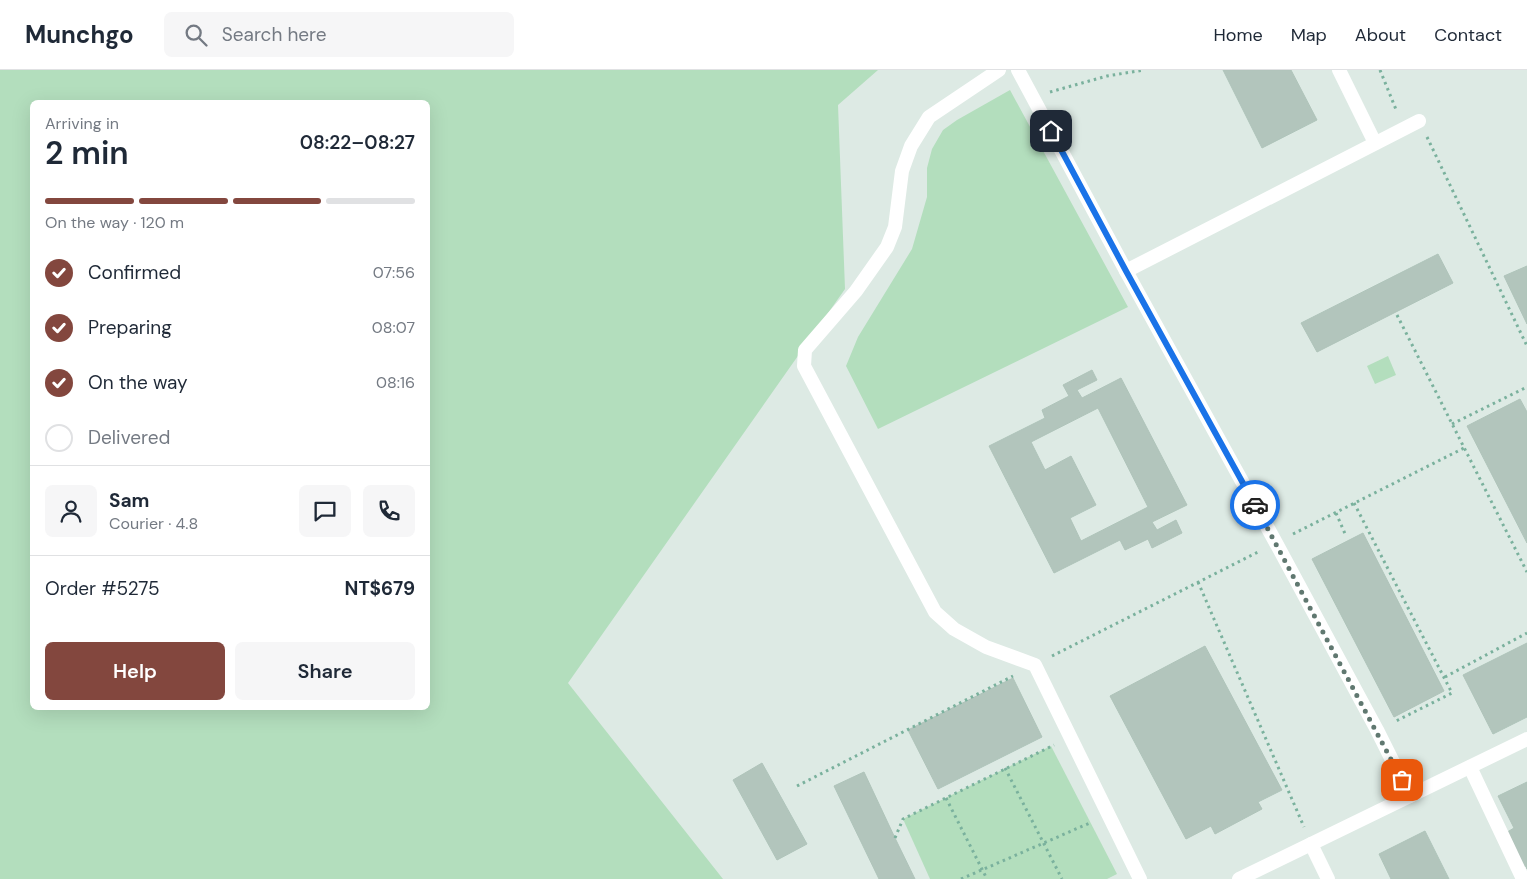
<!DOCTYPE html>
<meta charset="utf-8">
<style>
:root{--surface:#fff;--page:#f6f6f7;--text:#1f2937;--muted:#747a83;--line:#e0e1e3;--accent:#83473e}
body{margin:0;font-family:"DM Sans",sans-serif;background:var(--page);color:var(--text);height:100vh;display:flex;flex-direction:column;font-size:19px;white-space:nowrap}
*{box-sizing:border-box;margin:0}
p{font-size:16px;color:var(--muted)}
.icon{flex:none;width:28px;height:28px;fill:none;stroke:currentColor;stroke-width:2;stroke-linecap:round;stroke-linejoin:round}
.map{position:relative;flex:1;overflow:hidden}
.sheet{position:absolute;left:30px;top:30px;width:400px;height:610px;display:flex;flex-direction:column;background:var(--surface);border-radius:8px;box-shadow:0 5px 20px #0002}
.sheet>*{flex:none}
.pin{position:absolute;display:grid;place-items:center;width:42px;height:42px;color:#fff;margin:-21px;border-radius:10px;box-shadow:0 2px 8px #0006}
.courier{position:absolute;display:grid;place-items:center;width:50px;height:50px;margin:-25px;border:4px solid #1a73e8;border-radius:50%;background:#fff;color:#222;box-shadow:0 1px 6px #0007}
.headline em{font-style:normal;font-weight:600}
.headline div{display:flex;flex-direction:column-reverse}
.headline{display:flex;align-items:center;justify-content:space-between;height:85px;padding:0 15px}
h1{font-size:32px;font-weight:600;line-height:38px}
.bar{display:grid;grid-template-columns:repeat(4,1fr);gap:8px 5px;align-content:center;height:60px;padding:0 15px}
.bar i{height:6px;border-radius:4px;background:var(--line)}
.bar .active{background:var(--accent)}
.bar p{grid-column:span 4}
.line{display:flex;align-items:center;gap:12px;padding:0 15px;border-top:1px solid var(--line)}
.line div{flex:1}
.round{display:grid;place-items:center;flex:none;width:52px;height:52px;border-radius:8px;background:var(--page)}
ol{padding:0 15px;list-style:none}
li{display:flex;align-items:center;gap:15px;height:55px}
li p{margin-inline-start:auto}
li .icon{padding:5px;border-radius:50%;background:var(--accent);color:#fff;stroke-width:4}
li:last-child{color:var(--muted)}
li i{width:28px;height:28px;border:2px solid var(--line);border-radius:50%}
.cta{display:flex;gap:10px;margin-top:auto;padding:10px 15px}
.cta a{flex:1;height:58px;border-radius:8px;background:var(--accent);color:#fff;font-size:20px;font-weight:600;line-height:58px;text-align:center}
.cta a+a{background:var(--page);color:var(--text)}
header{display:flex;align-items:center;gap:30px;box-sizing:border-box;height:70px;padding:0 25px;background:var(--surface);border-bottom:1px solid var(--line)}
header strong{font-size:24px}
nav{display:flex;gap:28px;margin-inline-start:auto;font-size:18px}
.search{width:350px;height:45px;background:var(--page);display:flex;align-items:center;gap:12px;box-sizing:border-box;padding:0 18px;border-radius:8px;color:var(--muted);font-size:19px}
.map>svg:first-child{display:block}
.green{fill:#b3debd;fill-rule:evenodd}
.building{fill:#b2c5bc;stroke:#afc4ba;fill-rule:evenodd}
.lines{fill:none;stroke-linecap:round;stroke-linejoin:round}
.path{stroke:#7ab19d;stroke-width:3;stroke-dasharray:2.5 4;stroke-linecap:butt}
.lane{stroke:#fff;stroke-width:14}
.done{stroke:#607870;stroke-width:5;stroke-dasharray:0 9}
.route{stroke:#1a73e8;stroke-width:6}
</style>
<header>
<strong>Munchgo</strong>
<div class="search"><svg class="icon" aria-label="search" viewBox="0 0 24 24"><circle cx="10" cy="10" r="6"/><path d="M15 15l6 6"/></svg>Search here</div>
<nav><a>Home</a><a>Map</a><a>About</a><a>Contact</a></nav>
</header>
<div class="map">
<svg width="1527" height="809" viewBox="0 0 1527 809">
<rect width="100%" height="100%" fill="#ddeae4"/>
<g class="green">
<path d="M0,0H878L838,35L845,219L568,613L723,809H0ZM32,32H428V638H32Z"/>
<path d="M1010,20L1128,237L878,359L846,296L858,267L912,179L927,127V98L932,79L943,60L957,50Z"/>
<path d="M1388,286L1396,305L1375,314L1367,296Z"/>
<path d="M1051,676L1117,804L1107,809H930L903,749Z"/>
</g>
<g class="building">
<path d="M1223,0H1291L1317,50L1262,78Z"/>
<path d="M1438,184L1453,213L1317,282L1301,253Z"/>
<path d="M1527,196V254L1504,206Z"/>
<path d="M1092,300L1097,310L1077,320L1082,328L1121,308L1187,435L1152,452L1157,460L1176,450L1182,463L1152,478L1148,469L1125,480L1120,470L1054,503L989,376L1045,348L1042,340L1069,326L1063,315ZM1098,338L1148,437L1081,471L1070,448L1096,435L1071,386L1045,400L1031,372Z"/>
<path d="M1520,329L1527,342V473L1467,356Z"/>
<path d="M1363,463L1444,621L1394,647L1312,489Z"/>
<path d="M1527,573V647L1493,664L1463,605Z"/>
<path d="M1205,576L1282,720L1258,732L1262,739L1215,764L1211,756L1186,769L1110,626Z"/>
<path d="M1013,608L1042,667L938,719L908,660Z"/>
<path d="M762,693L807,774L777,790L733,710Z"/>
<path d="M864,702L895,768L915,809H879L834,716Z"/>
<path d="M1527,712V799L1526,796L1521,798L1504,764L1514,758L1498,726Z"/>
<path d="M1425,761L1449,809H1391L1379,784Z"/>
</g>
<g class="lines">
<g class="path">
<path d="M1380,0L1397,42"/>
<path d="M1050,22L1107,6L1144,0"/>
<path d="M1427,67L1527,276"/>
<path d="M1397,245L1527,502"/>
<path d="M1452,354L1527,317"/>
<path d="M1354,433L1452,623L1394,652"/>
<path d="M1336,443L1346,466"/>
<path d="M1293,464L1464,378"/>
<path d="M1198,512L1304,757"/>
<path d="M1052,586L1260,481"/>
<path d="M1445,607L1527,563"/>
<path d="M1005,698L1062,809"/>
<path d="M797,716L1013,606"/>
<path d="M946,728L987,809"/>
<path d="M895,768L903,749L1054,675"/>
<path d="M961,809L1092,752"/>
</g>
<g class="lane">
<path d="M999,0L929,47L911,76L902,101L895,157L887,177L856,221L805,280L804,296L935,542L954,559L986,577L1035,595L1140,809"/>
<path d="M1018,0L1126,201L1276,473L1377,660L1410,726"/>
<path d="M1339,0L1375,73"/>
<path d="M1126,201L1419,51"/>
<path d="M1470,697L1523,809"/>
<path d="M1311,774L1328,809"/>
<path d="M1239,809L1527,669"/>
</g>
</g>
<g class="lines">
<path class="done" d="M1255,435L1402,710"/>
<path class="route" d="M1051,61L1126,201L1255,435"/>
</g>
</svg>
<div class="pin" style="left:1402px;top:710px;background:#ea580c"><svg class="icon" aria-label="bag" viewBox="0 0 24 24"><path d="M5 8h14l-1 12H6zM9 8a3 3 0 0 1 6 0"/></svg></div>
<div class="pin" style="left:1051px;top:61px;background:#1f2937"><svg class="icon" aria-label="home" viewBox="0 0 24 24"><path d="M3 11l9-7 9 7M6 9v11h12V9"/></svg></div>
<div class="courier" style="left:1255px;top:435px"><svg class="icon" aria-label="car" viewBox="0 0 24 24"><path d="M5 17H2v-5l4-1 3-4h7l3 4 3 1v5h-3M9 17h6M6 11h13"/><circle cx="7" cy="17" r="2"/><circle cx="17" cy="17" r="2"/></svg></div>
<section class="sheet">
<div class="headline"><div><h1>2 min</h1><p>Arriving in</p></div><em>08:22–08:27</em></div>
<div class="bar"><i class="active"></i><i class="active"></i><i class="active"></i><i></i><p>On the way · 120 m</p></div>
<ol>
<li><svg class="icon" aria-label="check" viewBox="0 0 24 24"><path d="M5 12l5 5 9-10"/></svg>Confirmed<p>07:56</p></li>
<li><svg class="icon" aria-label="check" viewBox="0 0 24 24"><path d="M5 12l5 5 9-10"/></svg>Preparing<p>08:07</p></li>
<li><svg class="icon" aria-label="check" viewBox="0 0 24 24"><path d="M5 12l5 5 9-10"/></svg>On the way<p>08:16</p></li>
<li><i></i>Delivered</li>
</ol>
<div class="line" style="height:90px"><a class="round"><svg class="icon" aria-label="person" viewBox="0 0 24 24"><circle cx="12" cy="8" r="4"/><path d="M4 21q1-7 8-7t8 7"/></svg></a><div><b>Sam</b><p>Courier · 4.8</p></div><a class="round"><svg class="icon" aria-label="chat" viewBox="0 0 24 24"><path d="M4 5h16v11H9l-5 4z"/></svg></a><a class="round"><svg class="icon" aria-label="phone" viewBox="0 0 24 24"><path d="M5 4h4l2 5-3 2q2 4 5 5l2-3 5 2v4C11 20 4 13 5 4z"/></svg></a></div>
<div class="line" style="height:65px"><div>Order #5275</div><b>NT$679</b></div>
<div class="cta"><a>Help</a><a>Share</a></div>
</section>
</div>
